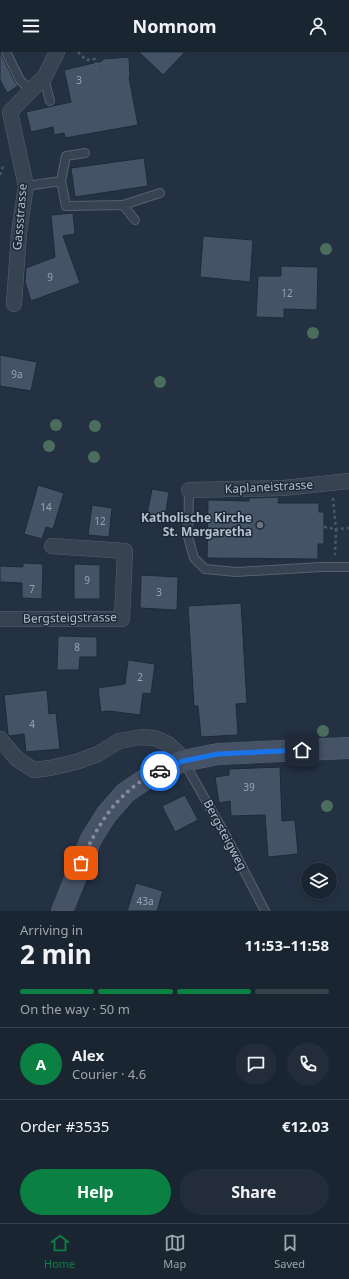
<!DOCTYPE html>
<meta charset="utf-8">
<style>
:root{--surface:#1a2532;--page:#232d3a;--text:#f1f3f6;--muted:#9fa5ac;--line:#38424d;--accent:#0b8043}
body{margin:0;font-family:"Noto Sans",sans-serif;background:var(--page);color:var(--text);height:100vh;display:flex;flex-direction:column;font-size:15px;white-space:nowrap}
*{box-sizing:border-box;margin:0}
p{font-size:13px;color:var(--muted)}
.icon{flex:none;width:22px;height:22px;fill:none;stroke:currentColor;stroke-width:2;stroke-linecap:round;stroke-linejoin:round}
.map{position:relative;height:859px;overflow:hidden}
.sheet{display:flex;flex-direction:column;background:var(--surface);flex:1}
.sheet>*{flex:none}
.fabs{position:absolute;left:301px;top:811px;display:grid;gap:8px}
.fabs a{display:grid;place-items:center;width:36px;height:36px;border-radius:50%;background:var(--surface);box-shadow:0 2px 6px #0003,0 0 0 1px var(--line);font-size:20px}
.pin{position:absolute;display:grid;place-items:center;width:34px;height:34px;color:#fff;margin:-17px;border-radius:8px;box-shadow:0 2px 6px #0006}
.courier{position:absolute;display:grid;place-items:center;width:40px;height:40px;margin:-20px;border:3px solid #1a73e8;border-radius:50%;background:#fff;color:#222;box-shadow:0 1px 5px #0007}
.summary em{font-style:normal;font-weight:700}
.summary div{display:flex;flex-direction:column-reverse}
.summary{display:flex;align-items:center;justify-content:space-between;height:68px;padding:0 20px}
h1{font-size:26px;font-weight:700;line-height:30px}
.bar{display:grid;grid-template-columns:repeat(4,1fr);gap:6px 4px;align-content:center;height:48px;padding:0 20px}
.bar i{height:5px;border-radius:3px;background:var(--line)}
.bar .selected{background:var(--accent)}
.bar p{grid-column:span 4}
.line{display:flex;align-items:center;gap:10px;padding:0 20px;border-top:1px solid var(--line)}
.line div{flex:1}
.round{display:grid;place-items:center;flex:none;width:42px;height:42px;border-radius:21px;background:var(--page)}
.cta{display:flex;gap:8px;margin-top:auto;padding:8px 20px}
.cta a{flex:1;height:46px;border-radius:24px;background:var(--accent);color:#fff;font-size:16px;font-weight:700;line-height:46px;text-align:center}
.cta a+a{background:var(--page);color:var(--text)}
header{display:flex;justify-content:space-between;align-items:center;height:52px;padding:0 20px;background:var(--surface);font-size:18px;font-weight:700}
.tabs{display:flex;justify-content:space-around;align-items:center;height:56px;border-top:1px solid var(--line);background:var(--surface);font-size:11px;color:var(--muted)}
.tabs a{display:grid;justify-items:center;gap:2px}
.tabs .selected{color:var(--accent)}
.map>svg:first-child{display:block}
.building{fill:#445366;stroke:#1f2a38}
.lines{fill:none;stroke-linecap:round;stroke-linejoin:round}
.lane-casing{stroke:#56616f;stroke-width:10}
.street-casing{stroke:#56616f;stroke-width:16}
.secondary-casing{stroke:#56616f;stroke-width:22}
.path{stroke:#445d5f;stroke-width:2.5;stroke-dasharray:3 3;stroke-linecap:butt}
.lane{stroke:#384351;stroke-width:8}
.street{stroke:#384351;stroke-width:15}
.secondary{stroke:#465265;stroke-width:21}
.tree{fill:#4a6d5e}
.done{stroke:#828d9c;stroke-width:4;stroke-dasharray:0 7.2}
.route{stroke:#1a73e8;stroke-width:5}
.worship-dot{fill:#6b7280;stroke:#1d2837;stroke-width:1.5}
.labels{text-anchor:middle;stroke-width:3;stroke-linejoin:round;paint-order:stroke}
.number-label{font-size:10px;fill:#99a3b2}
.street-label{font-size:12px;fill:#b5becc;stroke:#1d2837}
.poi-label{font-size:12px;font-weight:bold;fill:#b5becc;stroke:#1d2837;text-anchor:end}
</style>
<header><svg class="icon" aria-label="menu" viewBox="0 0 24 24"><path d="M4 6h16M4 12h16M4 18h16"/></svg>Nomnom<svg class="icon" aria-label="person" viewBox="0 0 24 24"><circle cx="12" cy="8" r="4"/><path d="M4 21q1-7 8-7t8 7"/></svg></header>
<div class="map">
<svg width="349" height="859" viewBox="0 0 349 859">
<rect width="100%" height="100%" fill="#233142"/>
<g class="building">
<path d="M0,0L15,30L18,34L7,41L0,28Z"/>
<path d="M139,0H185L163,23Z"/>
<path d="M129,5L130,25H129L138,73L65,86L64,81L54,83L53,75L31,80L26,60L71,50L64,18L102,9V7Z"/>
<path d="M144,106L148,134L75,145L71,116Z"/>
<path d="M73,161L75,182L63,184L80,231L31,249L25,230L26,216L55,205L51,163Z"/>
<path d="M203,184L253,188L250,230L200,225Z"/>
<path d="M281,214L318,215L317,258L284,257V266L256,265L258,224H281Z"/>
<path d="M0,303L37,310L31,339L0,334Z"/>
<path d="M38,433L64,441L53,477L46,475L42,487L24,482Z"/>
<path d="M152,437L169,440L165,465L147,462Z"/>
<path d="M279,445L278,451H319V460H324V492H318V507L207,506L208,448L249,449V446Z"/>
<path d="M92,453L112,456L109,485L88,483Z"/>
<path d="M23,511L43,512L42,547L22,546V531L0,530V514L23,515Z"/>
<path d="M74,512L100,513V547H74Z"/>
<path d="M141,523L178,525L177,558L140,556Z"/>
<path d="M241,551L247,651L236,652L238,683L201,685L198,654H194L188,554Z"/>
<path d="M58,584L97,585V605H80L79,618H57Z"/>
<path d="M128,608L155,612L151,642L143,641L140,663L109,659L101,660L98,636L125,632Z"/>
<path d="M47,638L49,662L56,661L60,697L26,700L24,682L9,684L8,682L4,643Z"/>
<path d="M280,715L282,769L295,768L298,802L268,805L265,763L231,764L230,749L219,751L215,725L229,723V717Z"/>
<path d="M185,743L198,768L175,780L162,754Z"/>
<path d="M136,831L163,839L157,859H127Z"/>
</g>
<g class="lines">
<g class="lane-casing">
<g id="lane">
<path d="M6,0L20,28L31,39"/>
<path d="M44,26L50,49"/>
<path d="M85,101L66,104L61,129L66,154L123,153L135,168"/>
<path d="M26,134L61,129"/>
<path d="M123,153L160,141"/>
<path d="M189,438L188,485L194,506L205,517L236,520L321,515H349"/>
<path d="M184,710L225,782L265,859"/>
</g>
</g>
<g class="street-casing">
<g id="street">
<path d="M14,252L19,180L26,134L10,60L40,29L44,26L57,0"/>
<path d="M189,438L284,436L349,429"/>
<path d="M0,567H122L125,499L52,494"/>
<path d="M0,687L17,707L34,718L50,716L76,710L98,702L119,689L141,685L155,686L168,692L177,700L183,709"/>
</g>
</g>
<g class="secondary-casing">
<path id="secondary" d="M62,859L91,787L106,763L125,741L153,722L183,709L218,702L349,696"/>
</g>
<g class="path">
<path d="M78,0L86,8L95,7L99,28"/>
<path d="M0,123L4,112"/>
<path d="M332,447H333L336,477L349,476"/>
<path d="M324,475L336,477L335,503"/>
</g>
<use href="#lane" class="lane"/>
<use href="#street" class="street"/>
<use href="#secondary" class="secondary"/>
</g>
<g class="tree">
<circle cx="326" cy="197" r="6"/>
<circle cx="313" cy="281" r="6"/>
<circle cx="160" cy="330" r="6"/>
<circle cx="56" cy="373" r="6"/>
<circle cx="95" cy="374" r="6"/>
<circle cx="49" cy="394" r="6"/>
<circle cx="94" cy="405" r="6"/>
<circle cx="323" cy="679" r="6"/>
<circle cx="327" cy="754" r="6"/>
</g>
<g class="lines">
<path class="done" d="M81,811C98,771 118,738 160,719"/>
<path class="route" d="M160,719L183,709L218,702L302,698"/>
</g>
<circle class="worship-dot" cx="260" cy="473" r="4"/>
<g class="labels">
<g class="number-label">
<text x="79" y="32">3</text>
<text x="50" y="229">9</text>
<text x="287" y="245">12</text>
<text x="17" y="326">9a</text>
<text x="46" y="459">14</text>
<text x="100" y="473">12</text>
<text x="87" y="532">9</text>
<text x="32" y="541">7</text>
<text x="159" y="544">3</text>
<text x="77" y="599">8</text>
<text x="140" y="629">2</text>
<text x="32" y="676">4</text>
<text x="249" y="739">39</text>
<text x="145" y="853">43a</text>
</g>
<g class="street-label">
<text transform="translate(20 165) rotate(-85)" y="4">Gassstrasse</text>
<text transform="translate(269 435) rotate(-3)" y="4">Kaplaneistrasse</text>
<text transform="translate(70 566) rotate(-1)" y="4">Bergsteigstrasse</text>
<text transform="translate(225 783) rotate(62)" y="4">Bergsteigweg</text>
</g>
<g class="poi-label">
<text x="252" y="470">Katholische Kirche<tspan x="252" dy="14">St. Margaretha</tspan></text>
</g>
</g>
</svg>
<div class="fabs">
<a><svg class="icon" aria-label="layers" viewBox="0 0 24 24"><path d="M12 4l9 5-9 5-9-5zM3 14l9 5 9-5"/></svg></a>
</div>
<div class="pin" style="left:81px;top:811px;background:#ea580c"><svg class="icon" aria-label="bag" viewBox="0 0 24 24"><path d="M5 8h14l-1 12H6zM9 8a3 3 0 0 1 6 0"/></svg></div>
<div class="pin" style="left:302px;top:698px;background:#1f2937"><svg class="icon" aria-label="home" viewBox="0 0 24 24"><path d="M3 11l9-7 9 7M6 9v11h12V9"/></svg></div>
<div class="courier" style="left:160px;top:719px"><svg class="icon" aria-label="car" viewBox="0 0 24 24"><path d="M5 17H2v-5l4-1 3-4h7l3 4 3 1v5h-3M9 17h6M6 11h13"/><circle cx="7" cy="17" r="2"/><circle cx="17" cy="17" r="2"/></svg></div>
</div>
<section class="sheet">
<div class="summary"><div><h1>2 min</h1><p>Arriving in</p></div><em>11:53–11:58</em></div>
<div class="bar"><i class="selected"></i><i class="selected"></i><i class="selected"></i><i></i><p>On the way · 50 m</p></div>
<div class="line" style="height:72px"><b class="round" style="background:var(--accent);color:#fff">A</b><div><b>Alex</b><p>Courier · 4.6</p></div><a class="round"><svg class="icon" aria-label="chat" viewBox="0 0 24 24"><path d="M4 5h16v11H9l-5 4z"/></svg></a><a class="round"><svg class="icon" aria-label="phone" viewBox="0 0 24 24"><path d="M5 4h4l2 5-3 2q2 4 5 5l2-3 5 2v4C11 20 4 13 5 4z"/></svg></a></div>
<div class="line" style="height:52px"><div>Order #3535</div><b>€12.03</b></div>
<div class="cta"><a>Help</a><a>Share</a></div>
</section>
<nav class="tabs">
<a class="selected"><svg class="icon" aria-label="home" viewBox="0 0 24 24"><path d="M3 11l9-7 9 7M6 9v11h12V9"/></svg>Home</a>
<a><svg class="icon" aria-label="map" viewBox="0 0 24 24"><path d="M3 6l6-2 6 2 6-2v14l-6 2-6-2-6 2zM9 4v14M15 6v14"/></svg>Map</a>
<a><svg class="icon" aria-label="saved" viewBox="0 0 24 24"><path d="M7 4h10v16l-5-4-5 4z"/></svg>Saved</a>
</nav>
